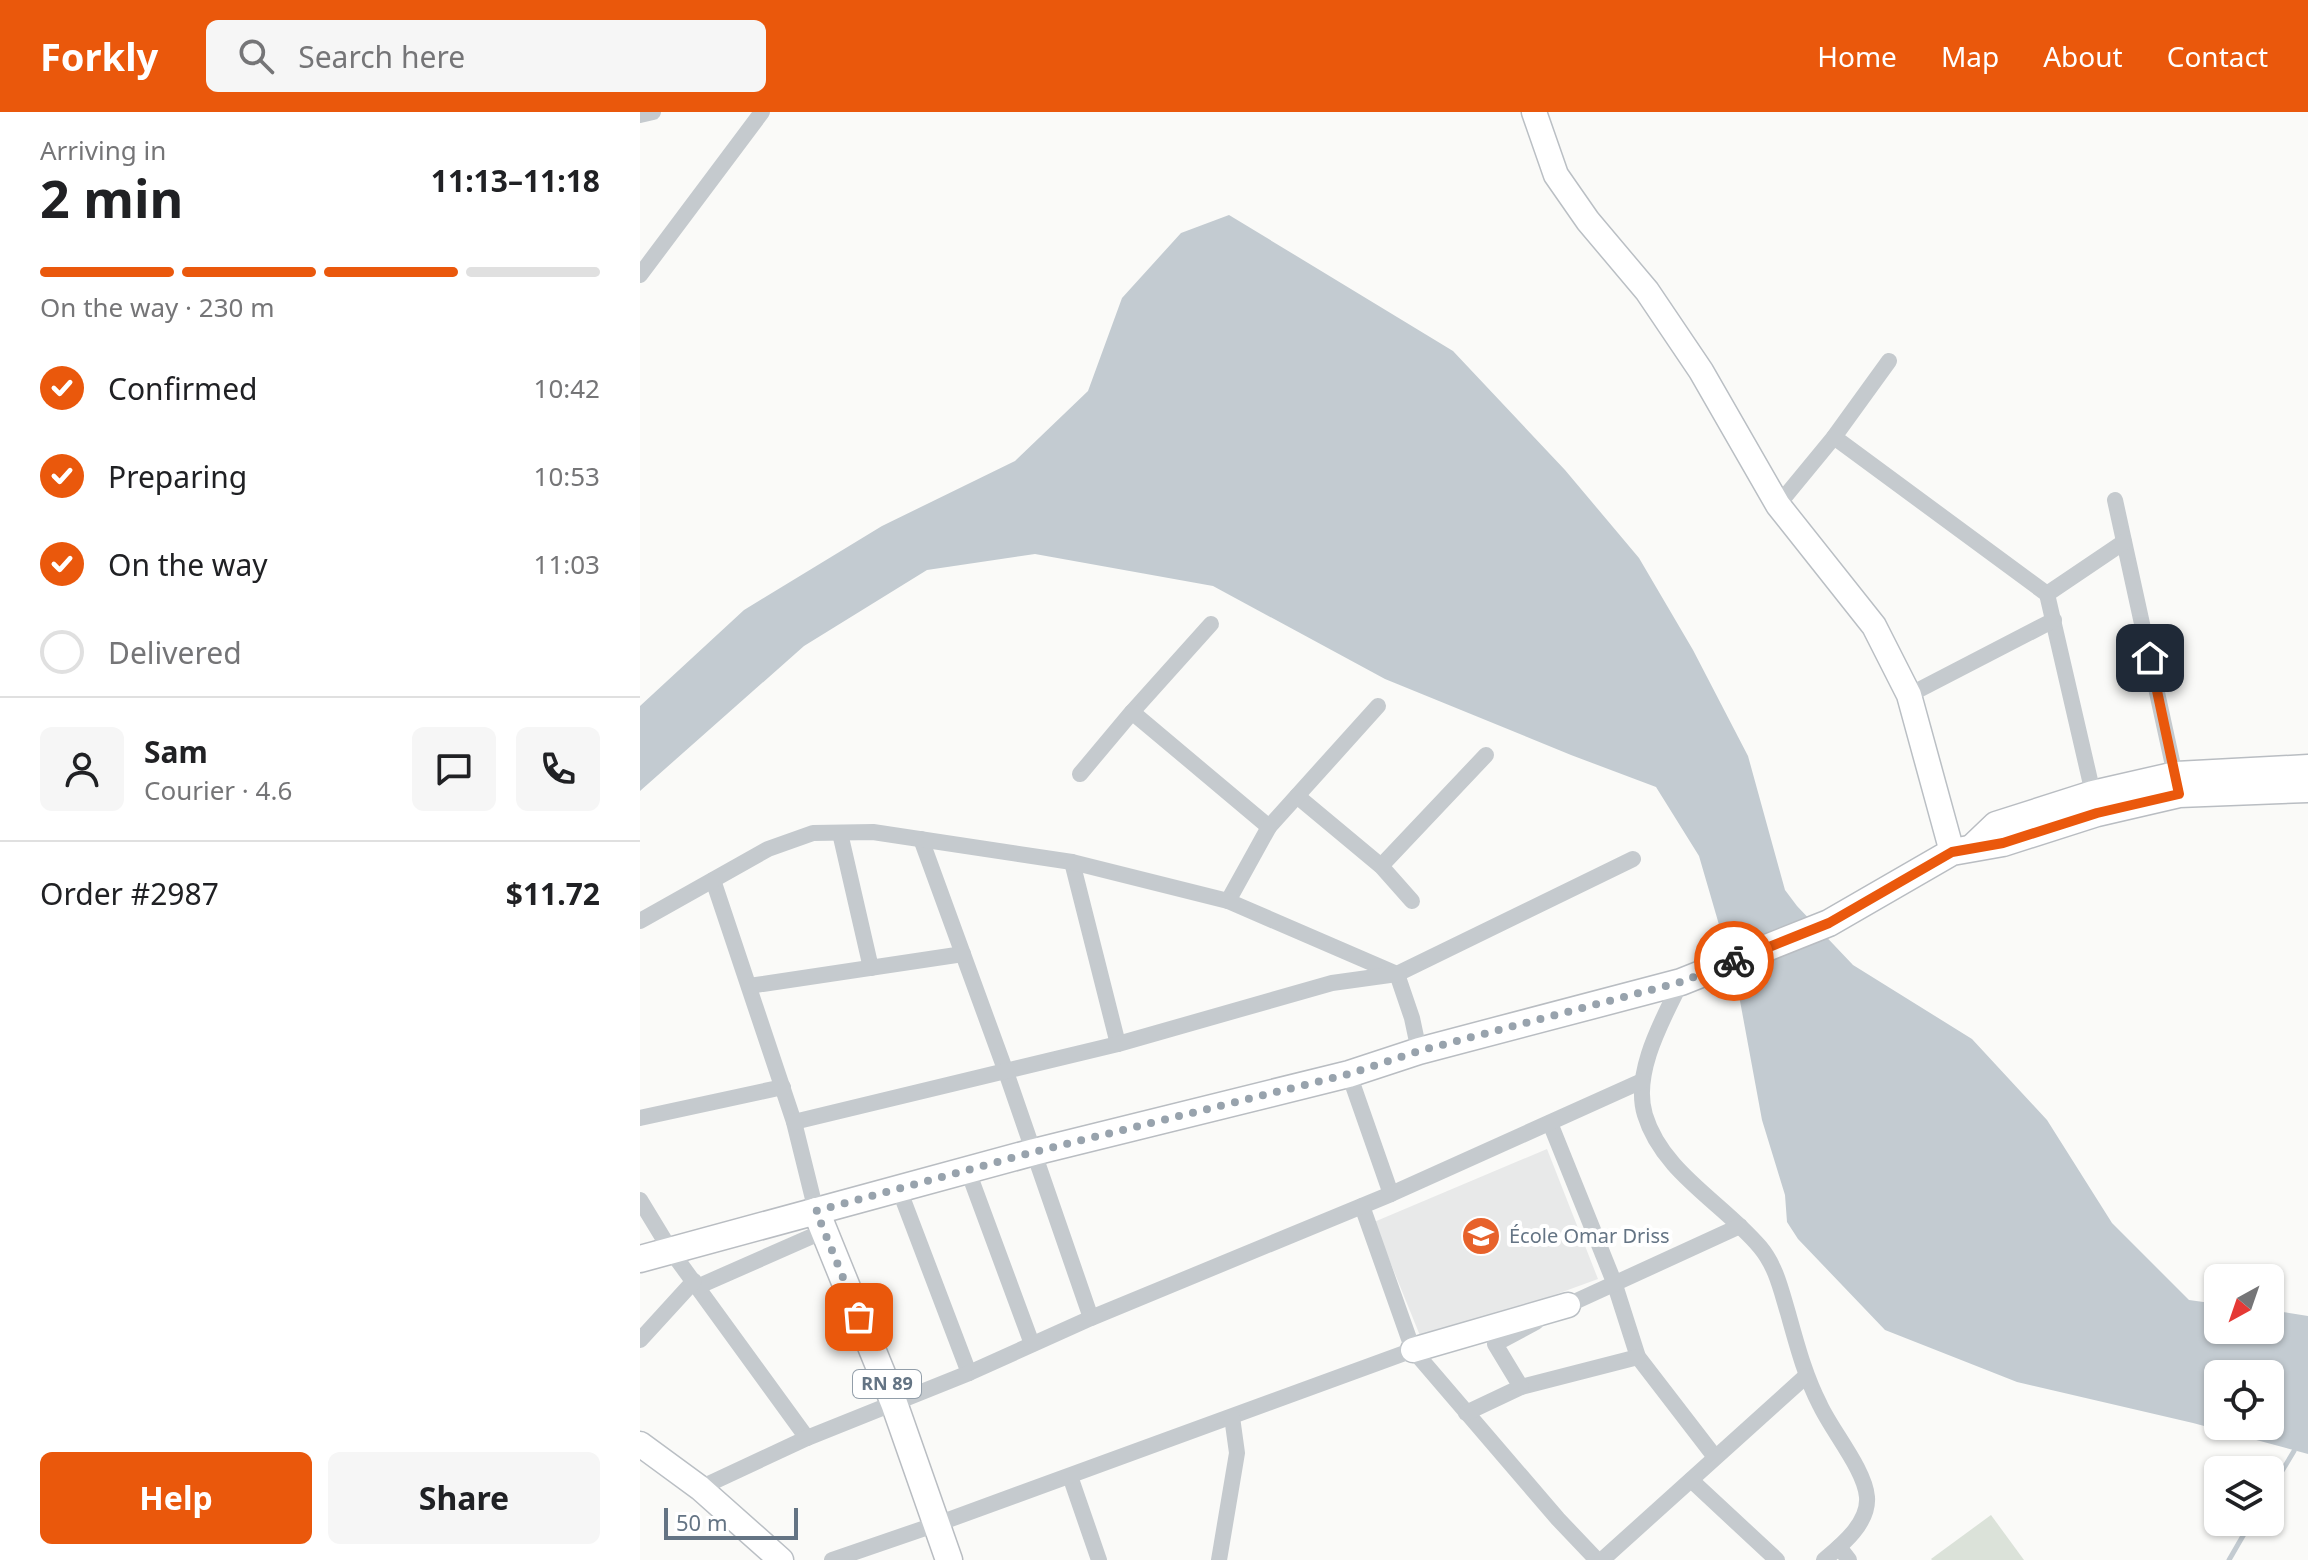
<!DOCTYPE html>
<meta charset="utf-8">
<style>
:root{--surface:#fff;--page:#f6f6f6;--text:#202124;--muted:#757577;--line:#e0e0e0;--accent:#ea580c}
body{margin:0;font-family:"Noto Sans",sans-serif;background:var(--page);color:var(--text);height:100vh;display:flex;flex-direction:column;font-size:30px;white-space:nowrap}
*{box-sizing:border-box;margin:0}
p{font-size:26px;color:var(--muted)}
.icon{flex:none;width:44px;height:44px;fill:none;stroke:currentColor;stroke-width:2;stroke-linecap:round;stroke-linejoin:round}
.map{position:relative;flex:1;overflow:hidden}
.drawer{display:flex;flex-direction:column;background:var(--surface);width:640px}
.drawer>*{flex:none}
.needle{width:52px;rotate:220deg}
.fabs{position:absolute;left:1564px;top:1152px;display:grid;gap:16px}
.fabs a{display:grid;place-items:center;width:80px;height:80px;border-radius:12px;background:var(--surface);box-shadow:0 2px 6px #0004;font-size:40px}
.scale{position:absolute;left:24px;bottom:20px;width:134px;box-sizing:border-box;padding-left:8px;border:4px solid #647484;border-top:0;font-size:22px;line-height:28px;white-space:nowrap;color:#647484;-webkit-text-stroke:6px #fff;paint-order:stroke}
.pin{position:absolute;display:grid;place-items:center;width:68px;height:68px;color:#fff;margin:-34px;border-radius:16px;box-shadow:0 4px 12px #0006}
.courier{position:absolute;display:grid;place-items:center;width:80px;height:80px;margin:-40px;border:6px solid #ea580c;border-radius:50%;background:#fff;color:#222;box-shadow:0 2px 10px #0007}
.overview em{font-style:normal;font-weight:700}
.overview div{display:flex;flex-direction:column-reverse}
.overview{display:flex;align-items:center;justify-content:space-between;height:136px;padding:0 40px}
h1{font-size:52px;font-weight:700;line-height:60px}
.bar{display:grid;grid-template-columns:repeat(4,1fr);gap:12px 8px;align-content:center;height:96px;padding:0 40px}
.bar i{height:10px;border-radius:6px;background:var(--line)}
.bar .on{background:var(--accent)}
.bar p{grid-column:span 4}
.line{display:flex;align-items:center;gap:20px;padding:0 40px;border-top:2px solid var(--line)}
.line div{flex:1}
.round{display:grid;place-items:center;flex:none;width:84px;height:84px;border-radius:12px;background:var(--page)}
ol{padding:0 40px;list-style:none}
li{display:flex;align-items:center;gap:24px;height:88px}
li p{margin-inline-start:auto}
li .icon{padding:8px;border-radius:50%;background:var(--accent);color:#fff;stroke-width:4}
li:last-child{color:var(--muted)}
li i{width:44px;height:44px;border:4px solid var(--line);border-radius:50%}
.action{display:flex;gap:16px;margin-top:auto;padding:16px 40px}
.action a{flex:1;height:92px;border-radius:12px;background:var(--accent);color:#fff;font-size:32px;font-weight:700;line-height:92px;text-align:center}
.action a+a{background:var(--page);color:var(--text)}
header{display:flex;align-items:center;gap:48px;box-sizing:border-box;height:112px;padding:0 40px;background:var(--accent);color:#fff}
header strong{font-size:38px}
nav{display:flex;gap:44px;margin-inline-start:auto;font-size:28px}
.search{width:560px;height:72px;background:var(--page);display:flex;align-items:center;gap:20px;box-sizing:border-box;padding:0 28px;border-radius:12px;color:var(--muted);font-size:30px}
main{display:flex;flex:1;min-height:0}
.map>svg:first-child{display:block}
.built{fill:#e8e9e9}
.green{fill:#dbe2d9}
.water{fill:#c3cbd1;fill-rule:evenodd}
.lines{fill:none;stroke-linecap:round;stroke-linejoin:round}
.stream{stroke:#c3cbd1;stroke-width:5}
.secondary-casing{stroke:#babfc4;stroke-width:27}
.primary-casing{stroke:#b9bdc2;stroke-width:29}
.street{stroke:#c5cace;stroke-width:16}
.secondary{stroke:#fff;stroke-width:24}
.primary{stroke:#fff;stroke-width:26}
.done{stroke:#98a3ad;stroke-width:8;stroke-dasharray:0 14.4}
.route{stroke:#ea580c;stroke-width:10}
.labels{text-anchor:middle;stroke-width:8;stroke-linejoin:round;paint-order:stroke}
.shield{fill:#fff;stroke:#929ea9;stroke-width:2}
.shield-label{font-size:18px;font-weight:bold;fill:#647484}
.poi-label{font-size:20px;fill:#647484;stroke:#fff;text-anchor:start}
</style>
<header>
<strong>Forkly</strong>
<div class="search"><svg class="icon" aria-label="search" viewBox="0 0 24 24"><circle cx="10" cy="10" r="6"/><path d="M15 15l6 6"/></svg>Search here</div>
<nav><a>Home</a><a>Map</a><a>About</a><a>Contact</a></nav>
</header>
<main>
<section class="drawer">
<div class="overview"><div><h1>2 min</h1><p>Arriving in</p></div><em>11:13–11:18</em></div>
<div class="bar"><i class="on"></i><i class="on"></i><i class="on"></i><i></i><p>On the way · 230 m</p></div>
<ol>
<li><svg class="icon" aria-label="check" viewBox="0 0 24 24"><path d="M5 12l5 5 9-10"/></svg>Confirmed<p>10:42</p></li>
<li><svg class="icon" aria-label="check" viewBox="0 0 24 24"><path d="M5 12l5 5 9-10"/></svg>Preparing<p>10:53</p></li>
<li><svg class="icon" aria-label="check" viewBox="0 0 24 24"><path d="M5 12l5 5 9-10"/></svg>On the way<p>11:03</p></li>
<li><i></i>Delivered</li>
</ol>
<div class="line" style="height:144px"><a class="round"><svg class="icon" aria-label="person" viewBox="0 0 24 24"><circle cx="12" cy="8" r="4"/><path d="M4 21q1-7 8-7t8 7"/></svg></a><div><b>Sam</b><p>Courier · 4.6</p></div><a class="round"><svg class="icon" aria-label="chat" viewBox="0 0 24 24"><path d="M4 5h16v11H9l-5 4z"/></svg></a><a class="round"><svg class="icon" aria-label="phone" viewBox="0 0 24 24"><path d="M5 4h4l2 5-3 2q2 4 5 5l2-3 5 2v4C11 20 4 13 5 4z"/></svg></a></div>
<div class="line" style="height:104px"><div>Order #2987</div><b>$11.72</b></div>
<div class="action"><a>Help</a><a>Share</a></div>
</section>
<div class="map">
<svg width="1668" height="1448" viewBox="0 0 1668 1448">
<rect width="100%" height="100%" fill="#fafaf8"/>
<path class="built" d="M907,1037L958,1167L783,1231L734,1110Z"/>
<path class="green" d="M1351,1403L1384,1448H1292L1291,1447Z"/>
<path class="water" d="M589,103L813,239L925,358L999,446L1053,538L1108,644L1145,778L1157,794L1213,853L1332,927L1407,1008L1472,1111L1549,1188L1578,1192V1218H1630V1198L1668,1204V1342L1553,1311L1377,1270L1245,1218L1158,1127L1147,1110L1145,1083L1122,1008L1098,878L1059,744L1016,675L931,643L745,567L573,474L395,442L287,458L164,534L0,679V594L104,498L242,414L375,349L448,279L482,186L541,121ZM1578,1262H1630V1314H1578Z"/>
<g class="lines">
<g class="stream">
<path d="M1630,1379L1654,1339"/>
<path d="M1589,1448L1611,1410"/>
</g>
<g class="secondary-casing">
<g id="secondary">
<path d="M894,0L916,63L948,109L1007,179L1061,259L1138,393L1234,514L1269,583L1312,740"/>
<path d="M773,1238L928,1193"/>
<path d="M0,1332L60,1376L141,1448"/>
</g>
</g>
<g class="primary-casing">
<g id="primary">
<path d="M1333,735L1356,713L1453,682L1536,663L1668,656"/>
<path d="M176,1099L254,1291L309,1448"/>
<path d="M0,1147L394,1040L709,962L779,939L1041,870L1189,811L1312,740L1363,731L1457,701L1539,682L1668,677"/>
</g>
</g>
<g class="street">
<path d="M0,3L13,0"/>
<path d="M0,163L122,0"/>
<path d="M1194,325L1407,482L1455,690"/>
<path d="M1475,388L1537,672"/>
<path d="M1138,393L1194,325L1249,249"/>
<path d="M1407,482L1484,430"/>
<path d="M1269,583L1414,508"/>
<path d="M492,600L571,512"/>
<path d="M440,662L492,600L629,715"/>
<path d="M657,684L741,754L772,789"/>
<path d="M200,721L231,856"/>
<path d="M281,727L366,960L451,1206"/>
<path d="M432,750L478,932"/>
<path d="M741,754L846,643"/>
<path d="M73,768L154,1010L176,1099"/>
<path d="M588,789L629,715L738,594"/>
<path d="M0,809L128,737L173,721L233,720L432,750L588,789L757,862L772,906L779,939"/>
<path d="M1041,870C1023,907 992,961 1005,1003C1022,1060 1083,1091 1120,1135C1136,1154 1141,1178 1148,1201C1157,1233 1165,1264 1180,1293C1192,1319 1225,1358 1227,1385C1229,1411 1202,1433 1184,1448"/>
<path d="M109,874L323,842"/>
<path d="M709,962L751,1082"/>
<path d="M0,1006L143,975"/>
<path d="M154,1010L478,932L692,871L757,862L993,747"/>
<path d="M910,1011L974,1170L998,1245L1075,1345"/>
<path d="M328,1059L392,1232"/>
<path d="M259,1077L329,1261"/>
<path d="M0,1088L31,1139L167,1326"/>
<path d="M722,1094L773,1238L918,1407L957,1448"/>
<path d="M57,1175L184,1119"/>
<path d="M919,1197L1100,1114"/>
<path d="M0,1228L54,1169"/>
<path d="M881,1275L998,1245"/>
<path d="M826,1301L881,1275L855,1232L896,1210"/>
<path d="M430,1364L459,1448"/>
<path d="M1051,1368L1137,1448"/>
<path d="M60,1376L167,1326L329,1261L451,1206L751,1082L1002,969"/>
<path d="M1199,1435L1209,1448"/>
<path d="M192,1448L297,1412L773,1238"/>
<path d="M579,1448L597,1341L592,1305"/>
<path d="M962,1448L1166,1264"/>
</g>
<use href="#secondary" class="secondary"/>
<use href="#primary" class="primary"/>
</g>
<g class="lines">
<path class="done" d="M219,1205L176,1099L394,1040L709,962L779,939L1041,870L1094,849"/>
<path class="route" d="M1094,849L1189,811L1312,740L1363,731L1457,701L1539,682L1510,546"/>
</g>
<defs>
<g id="school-disc" transform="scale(2)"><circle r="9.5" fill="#e7622b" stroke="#fff"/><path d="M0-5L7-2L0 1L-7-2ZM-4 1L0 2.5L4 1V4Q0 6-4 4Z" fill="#fff"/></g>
</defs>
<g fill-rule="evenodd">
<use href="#school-disc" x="841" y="1124"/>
</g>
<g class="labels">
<rect class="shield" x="213" y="1258" width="68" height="28" rx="6"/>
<g class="shield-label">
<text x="247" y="1278">RN 89</text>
</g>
<g class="poi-label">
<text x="869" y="1131">École Omar Driss</text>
</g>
</g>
</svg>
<div class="fabs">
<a><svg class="needle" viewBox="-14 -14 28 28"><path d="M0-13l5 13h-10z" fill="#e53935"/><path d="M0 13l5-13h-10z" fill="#757577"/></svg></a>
<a><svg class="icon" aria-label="locate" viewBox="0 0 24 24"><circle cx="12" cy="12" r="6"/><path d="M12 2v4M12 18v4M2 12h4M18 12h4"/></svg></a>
<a><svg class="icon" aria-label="layers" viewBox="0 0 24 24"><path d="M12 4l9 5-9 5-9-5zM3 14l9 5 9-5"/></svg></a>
</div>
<div class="scale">50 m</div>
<div class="pin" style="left:219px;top:1205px;background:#ea580c"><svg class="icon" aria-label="bag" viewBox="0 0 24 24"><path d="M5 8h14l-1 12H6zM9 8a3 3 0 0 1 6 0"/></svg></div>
<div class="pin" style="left:1510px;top:546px;background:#1f2937"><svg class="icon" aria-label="home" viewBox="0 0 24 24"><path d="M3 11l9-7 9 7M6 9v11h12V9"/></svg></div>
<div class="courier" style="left:1094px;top:849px"><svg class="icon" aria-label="bike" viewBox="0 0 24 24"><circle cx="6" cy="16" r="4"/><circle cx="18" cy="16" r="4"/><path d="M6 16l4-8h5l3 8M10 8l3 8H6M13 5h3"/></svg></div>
</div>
</main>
